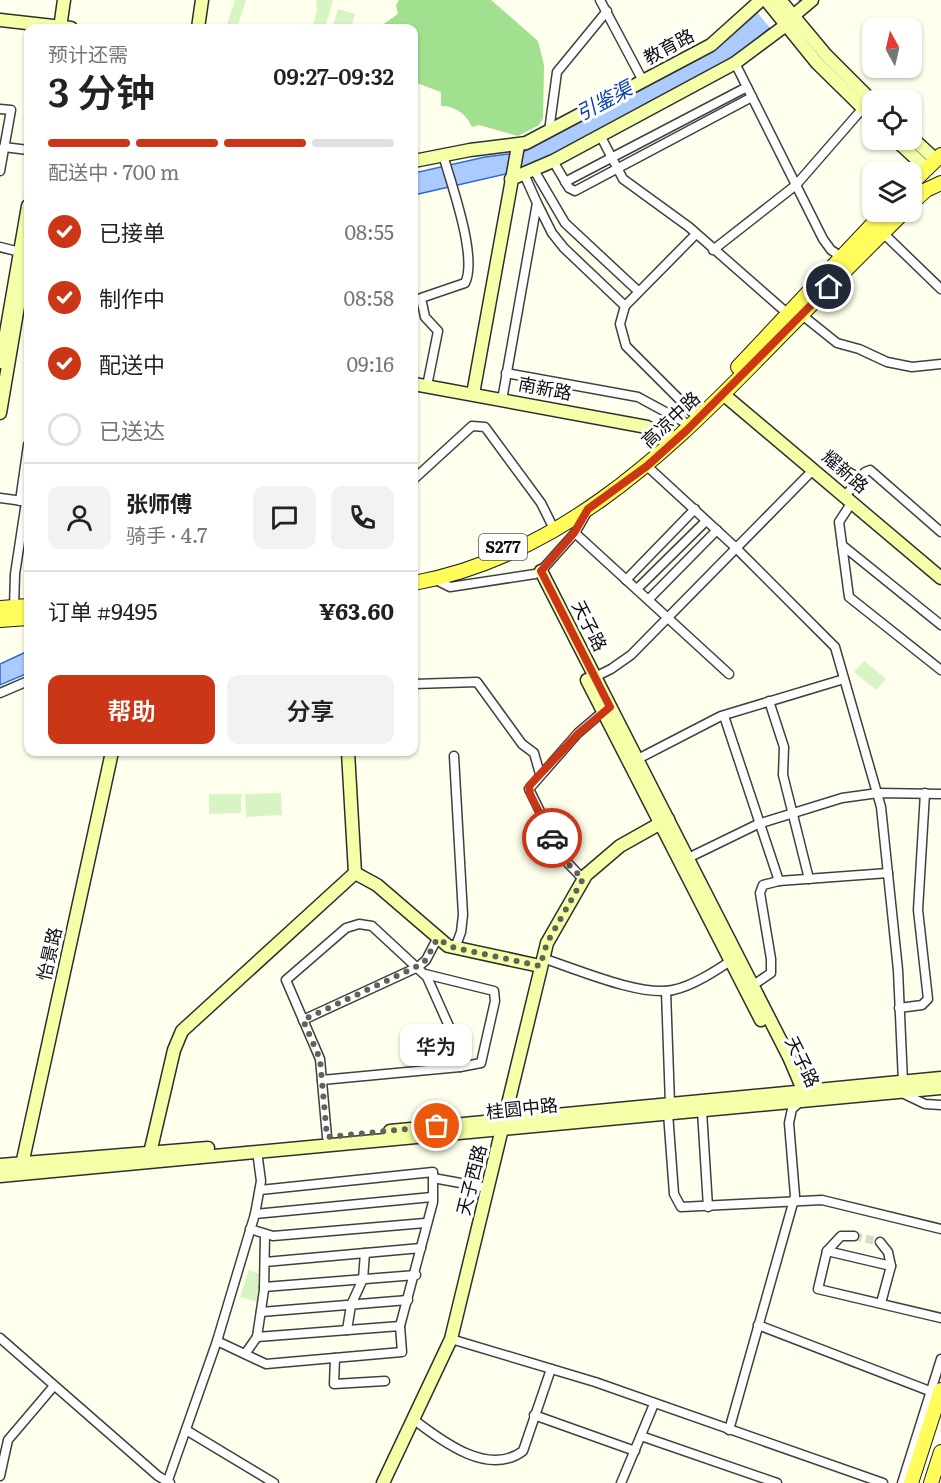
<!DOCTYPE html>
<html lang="zh">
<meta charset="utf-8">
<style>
:root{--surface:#fff;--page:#f2f2f2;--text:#222;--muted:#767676;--line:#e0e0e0;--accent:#cb3716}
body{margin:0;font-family:Literata,"Noto Sans SC",serif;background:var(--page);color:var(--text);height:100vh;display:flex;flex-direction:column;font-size:22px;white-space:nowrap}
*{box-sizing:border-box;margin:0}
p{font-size:20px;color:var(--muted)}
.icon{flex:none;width:33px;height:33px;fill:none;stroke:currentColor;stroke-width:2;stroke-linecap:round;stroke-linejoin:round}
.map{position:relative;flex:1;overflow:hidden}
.drawer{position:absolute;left:24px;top:24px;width:394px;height:732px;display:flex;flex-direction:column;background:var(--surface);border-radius:12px;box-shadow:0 2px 4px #0004}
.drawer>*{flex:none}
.needle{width:39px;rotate:352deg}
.tools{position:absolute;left:862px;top:18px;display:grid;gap:12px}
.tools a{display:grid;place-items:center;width:60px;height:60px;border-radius:12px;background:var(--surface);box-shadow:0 2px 4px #0004;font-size:30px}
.pin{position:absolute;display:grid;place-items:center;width:51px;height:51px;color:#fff;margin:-26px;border:3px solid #fff;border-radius:50%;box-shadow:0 2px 6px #0007}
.courier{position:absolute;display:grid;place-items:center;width:60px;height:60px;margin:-30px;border:4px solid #cb3716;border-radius:50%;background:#fff;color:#222;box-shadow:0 2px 8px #0007}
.bubble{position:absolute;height:42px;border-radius:12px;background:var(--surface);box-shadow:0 2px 4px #0004;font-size:20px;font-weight:600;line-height:42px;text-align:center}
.overview em{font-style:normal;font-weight:600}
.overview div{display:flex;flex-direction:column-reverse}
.overview{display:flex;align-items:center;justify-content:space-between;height:102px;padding:0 24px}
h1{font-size:39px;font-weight:600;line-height:45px}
.bar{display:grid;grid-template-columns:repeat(4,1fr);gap:9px 6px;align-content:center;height:72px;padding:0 24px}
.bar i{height:8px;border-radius:4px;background:var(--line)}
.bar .active{background:var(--accent)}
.bar p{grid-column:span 4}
.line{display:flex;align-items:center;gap:15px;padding:0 24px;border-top:2px solid var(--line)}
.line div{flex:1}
.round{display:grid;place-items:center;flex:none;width:63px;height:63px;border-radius:12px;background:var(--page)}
ol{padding:0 24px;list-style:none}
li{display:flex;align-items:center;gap:18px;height:66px}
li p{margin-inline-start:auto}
li .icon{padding:6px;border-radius:50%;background:var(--accent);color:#fff;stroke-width:4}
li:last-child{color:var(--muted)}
li i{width:33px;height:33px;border:3px solid var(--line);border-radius:50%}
.action{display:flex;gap:12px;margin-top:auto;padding:12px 24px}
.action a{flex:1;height:69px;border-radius:12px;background:var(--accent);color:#fff;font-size:24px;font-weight:600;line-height:69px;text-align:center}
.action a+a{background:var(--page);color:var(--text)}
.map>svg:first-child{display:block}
.forest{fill:#a1e08f}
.pitch{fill:#d9f4c4}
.water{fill:#abcbfd;stroke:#2a6cdb;stroke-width:1.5}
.pier{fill:#feffec}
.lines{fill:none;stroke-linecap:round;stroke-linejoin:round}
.street-tunnel{stroke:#dadbcb;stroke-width:8;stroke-dasharray:8 4;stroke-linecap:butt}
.street-casing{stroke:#404040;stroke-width:11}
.secondary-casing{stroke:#2f2f2f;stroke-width:15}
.primary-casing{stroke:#1e1e1e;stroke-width:16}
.street{stroke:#fff;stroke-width:8}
.secondary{stroke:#f5ffa7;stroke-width:12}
.primary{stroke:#fffc5c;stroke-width:14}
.done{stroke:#61625b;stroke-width:6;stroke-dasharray:0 10.8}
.route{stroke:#cb3716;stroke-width:8}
.labels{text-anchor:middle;stroke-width:6;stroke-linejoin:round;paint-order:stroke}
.shield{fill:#fff;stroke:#565656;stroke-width:1.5}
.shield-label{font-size:16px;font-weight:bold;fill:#0d0d0d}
.street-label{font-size:18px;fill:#0d0d0d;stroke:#fff}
.water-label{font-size:20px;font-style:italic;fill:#0940ab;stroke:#fff}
</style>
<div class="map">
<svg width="941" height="1483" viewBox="0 0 941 1483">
<rect width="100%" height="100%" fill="#feffec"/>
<path class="forest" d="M399,0H491L538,41L544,65L543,118L539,125L518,136L479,125L472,127C467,115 455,105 441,106V92L414,82V28H391L390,25L386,28H378L398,14L396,5Z"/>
<g class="pitch">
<path d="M235,0H246L237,28H226Z"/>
<path d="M316,0H333L325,28H312L317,11Z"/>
<path d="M338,9L355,14L351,28H332Z"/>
<path d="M864,661L886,679L876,690L854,672Z"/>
<path d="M281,793L282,815L246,817L245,794Z"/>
<path d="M209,794H241V813L209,814Z"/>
<path d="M249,1270L260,1274L258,1302L240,1297Z"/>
</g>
<g class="water">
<path d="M772,0H803L728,63L559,154L519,171L414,195V173L485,157L523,152L702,57Z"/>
<path d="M28,651V673L0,685V664Z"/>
</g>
<path class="pier" d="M770,0H798L801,3L770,28L756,11Z"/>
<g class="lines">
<path class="street-tunnel" d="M854,1236L880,1242"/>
<g class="street-casing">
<g id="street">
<path d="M600,0L643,81"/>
<path d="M735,63L823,239L831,250L842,257"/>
<path d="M0,109L11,110L0,171"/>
<path d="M549,131L557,72L607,11"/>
<path d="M600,135L623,179L689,227L788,314"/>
<path d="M4,147L28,150"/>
<path d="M553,161L569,188L575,191L752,97"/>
<path d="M534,170L565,223L638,291"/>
<path d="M565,182L747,87"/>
<path d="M537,203L552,233L564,248L625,306"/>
<path d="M882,232L941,289"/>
<path d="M0,247L20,252"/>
<path d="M713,250L796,185L863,108"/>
<path d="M802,315L837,343L859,349L887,362L912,367L941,364"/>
<path d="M506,373L638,397L684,422"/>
<path d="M427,386L438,331L425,317L421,298L465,283C478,258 451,183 443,155"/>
<path d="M502,400L537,203L524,174"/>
<path d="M693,413L626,346L620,324L625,306L696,234"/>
<path d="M647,466L735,547L835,647L881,807L898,970L903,1082"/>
<path d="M414,479L472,426L485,427L541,503L551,523"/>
<path d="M845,496L865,472L870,470L941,532"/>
<path d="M0,498L23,501"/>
<path d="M20,501L28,445"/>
<path d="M852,502L839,522L849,597L941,670"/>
<path d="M575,533L729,674"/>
<path d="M842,545L941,625"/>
<path d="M434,579L450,587L535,574L541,571L575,533L587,512"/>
<path d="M626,580L695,509"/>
<path d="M637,589L706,521"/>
<path d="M649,599L717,530"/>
<path d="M14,607L15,574L26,502"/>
<path d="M591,679L611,669L631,655L814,469"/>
<path d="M414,684L477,682L522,744L534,753L540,774"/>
<path d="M0,693L28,681"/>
<path d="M769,701L784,747L783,775L809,879"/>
<path d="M724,716L779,881"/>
<path d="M454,756L463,915L461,932L455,948"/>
<path d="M632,762L721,716L844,679"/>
<path d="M684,860L758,824L842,798L878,793L941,794"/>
<path d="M583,879L563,858L529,789L578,733L606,709"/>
<path d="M542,958C574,968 640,997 673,990C693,986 717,970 735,958"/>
<path d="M749,988L771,973V959L760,893L763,885L779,881L888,873"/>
<path d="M666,991L670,1104"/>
<path d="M899,1008L922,1005L928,999L918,910L925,793"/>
<path d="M303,1020L418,967L426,960L437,939"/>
<path d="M322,1080L460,1067L481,1063L495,1001L494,991L425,974"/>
<path d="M902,1093L925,1104L941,1105"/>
<path d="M702,1111L708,1207"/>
<path d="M668,1113L674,1194L681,1207L822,1200L941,1229"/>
<path d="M327,1137L320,1059L286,980L346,928L359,924L372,926L427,977L456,1042L460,1067"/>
<path d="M433,1178L488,1188"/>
<path d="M255,1214L432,1197"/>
<path d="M250,1229L273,1236L425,1223"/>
<path d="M880,1242L888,1252L891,1266"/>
<path d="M827,1251L841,1236H854"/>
<path d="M265,1262L421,1248"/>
<path d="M264,1287L416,1275"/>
<path d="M881,1303L891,1266L827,1251L818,1289L941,1318"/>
<path d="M261,1312L408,1300"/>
<path d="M758,1325L940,1395"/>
<path d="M347,1330L351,1305L363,1279L365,1253"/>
<path d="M257,1337L400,1326"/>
<path d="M0,1338L158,1476L170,1483"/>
<path d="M451,1339L595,1382L883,1483"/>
<path d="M217,1341L266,1364L402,1352L400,1326L433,1202V1172L260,1190"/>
<path d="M245,1354L257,1337L264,1290L265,1234"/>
<path d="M335,1358L334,1384L385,1381"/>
<path d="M534,1415L635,1451"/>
<path d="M413,1419C442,1441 488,1477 523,1451L551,1369"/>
<path d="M186,1430L274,1483"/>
<path d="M729,1430L795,1196L789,1123L792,1109L800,1102"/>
<path d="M641,1436L777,1483"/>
<path d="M0,1476L8,1440L53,1387"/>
<path d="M167,1483L217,1341L255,1214L261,1181L257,1151"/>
<path d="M621,1483L654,1404"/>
<path d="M902,1483L941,1359"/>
</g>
</g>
<g class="secondary-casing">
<g id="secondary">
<path d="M766,0L817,63L873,118"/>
<path d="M780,0L826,55L873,102"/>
<path d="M793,16L812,0"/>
<path d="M0,20L71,28"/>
<path d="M60,28L64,0"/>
<path d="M198,28L202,0"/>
<path d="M912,138L936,160"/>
<path d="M896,140L926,168"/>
<path d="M414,161L470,150L526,143L711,45L761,0"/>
<path d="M511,179L553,161L735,63L786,25"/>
<path d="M1,362L28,206"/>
<path d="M414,384L647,427L666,438"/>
<path d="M473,394L518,146"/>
<path d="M723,394L941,578"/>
<path d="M0,413L28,247"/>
<path d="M541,571L789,1057L804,1092L803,1098"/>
<path d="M587,680L761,1020"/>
<path d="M355,873L377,885L448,946L540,966"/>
<path d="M390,1131L941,1078"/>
<path d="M150,1153L174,1050L182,1031L355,873L348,752"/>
<path d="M0,1165L208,1148"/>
<path d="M21,1169L112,752"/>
<path d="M0,1176L941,1088"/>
<path d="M383,1483L451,1339L547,943L586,875L620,846L668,819"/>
</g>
</g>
<g class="primary-casing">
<g id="primary">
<path d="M912,183L941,155"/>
<path d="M912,203L926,190L941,183"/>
<path d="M738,367L884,212"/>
<path d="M414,583C555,557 659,460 756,361C805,311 854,261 904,212"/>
<path d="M0,608L28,606"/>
<path d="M0,620L28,618"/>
<path d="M911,1483L941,1390"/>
<path d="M931,1483L941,1452"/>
</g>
</g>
<use href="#street" class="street"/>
<use href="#secondary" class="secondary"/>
<use href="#primary" class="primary"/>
</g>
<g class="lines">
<path class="done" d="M437,1126L327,1137L320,1059L303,1020L418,966L426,960L437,939L455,948L540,966L547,943L583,879L565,861L552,838"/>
<path class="route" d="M552,838L530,794L529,786L579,733L610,707L541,571L574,533L588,509L647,466L687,430L829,287"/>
</g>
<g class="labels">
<rect class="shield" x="479" y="534" width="48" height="26" rx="4.5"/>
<g class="shield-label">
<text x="503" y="553">S277</text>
</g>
<g class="street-label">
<text transform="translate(669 47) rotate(-28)" y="6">教育路</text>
<text transform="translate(545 389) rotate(11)" y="6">南新路</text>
<text transform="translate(671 420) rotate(-43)" y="6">高凉中路</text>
<text transform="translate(845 472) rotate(41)" y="6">耀新路</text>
<text transform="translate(589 626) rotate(63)" y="6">天子路</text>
<text transform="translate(50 954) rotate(-77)" y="6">怡景路</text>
<text transform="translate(802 1062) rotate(64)" y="6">天子路</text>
<text transform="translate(522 1109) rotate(-6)" y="6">桂圆中路</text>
<text transform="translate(472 1180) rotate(-76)" y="6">天子西路</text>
</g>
<g class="water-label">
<text transform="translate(604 101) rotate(-28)" y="7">引鉴渠</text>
</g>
</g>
</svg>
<div class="tools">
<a><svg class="needle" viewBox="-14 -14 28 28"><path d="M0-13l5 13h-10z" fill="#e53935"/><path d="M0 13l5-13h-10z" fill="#767676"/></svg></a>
<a><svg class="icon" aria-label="locate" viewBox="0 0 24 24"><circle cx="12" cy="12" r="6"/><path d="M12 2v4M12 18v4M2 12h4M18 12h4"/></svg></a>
<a><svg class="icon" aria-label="layers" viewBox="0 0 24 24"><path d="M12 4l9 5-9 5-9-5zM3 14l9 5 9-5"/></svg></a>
</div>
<div class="pin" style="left:437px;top:1126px;background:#ea580c"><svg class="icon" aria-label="bag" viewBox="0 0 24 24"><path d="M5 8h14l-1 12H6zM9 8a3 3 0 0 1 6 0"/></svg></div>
<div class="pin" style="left:829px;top:287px;background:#1f2937"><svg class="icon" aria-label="home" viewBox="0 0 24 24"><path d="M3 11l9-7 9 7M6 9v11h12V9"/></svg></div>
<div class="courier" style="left:552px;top:838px"><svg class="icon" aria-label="car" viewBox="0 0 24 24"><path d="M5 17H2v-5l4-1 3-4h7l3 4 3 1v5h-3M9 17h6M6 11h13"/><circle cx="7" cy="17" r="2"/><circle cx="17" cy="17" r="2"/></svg></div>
<div class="bubble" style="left:400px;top:1024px;width:72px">华为</div>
<section class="drawer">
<div class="overview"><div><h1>3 分钟</h1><p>预计还需</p></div><em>09:27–09:32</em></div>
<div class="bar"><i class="active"></i><i class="active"></i><i class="active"></i><i></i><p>配送中 · 700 m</p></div>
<ol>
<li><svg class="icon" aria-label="check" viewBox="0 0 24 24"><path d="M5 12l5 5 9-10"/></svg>已接单<p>08:55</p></li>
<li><svg class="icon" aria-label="check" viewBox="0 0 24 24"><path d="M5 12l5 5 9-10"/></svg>制作中<p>08:58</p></li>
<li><svg class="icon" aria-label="check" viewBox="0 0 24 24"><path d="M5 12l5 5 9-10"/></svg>配送中<p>09:16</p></li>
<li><i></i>已送达</li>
</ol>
<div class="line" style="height:108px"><a class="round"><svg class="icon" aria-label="person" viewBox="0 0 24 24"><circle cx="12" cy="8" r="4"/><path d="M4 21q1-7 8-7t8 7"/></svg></a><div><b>张师傅</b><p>骑手 · 4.7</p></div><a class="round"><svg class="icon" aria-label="chat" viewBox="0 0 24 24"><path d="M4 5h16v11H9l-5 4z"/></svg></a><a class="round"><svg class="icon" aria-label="phone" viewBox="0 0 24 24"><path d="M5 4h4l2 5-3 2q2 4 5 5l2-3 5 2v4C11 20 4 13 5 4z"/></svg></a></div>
<div class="line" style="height:78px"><div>订单 #9495</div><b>¥63.60</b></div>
<div class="action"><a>帮助</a><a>分享</a></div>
</section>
</div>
